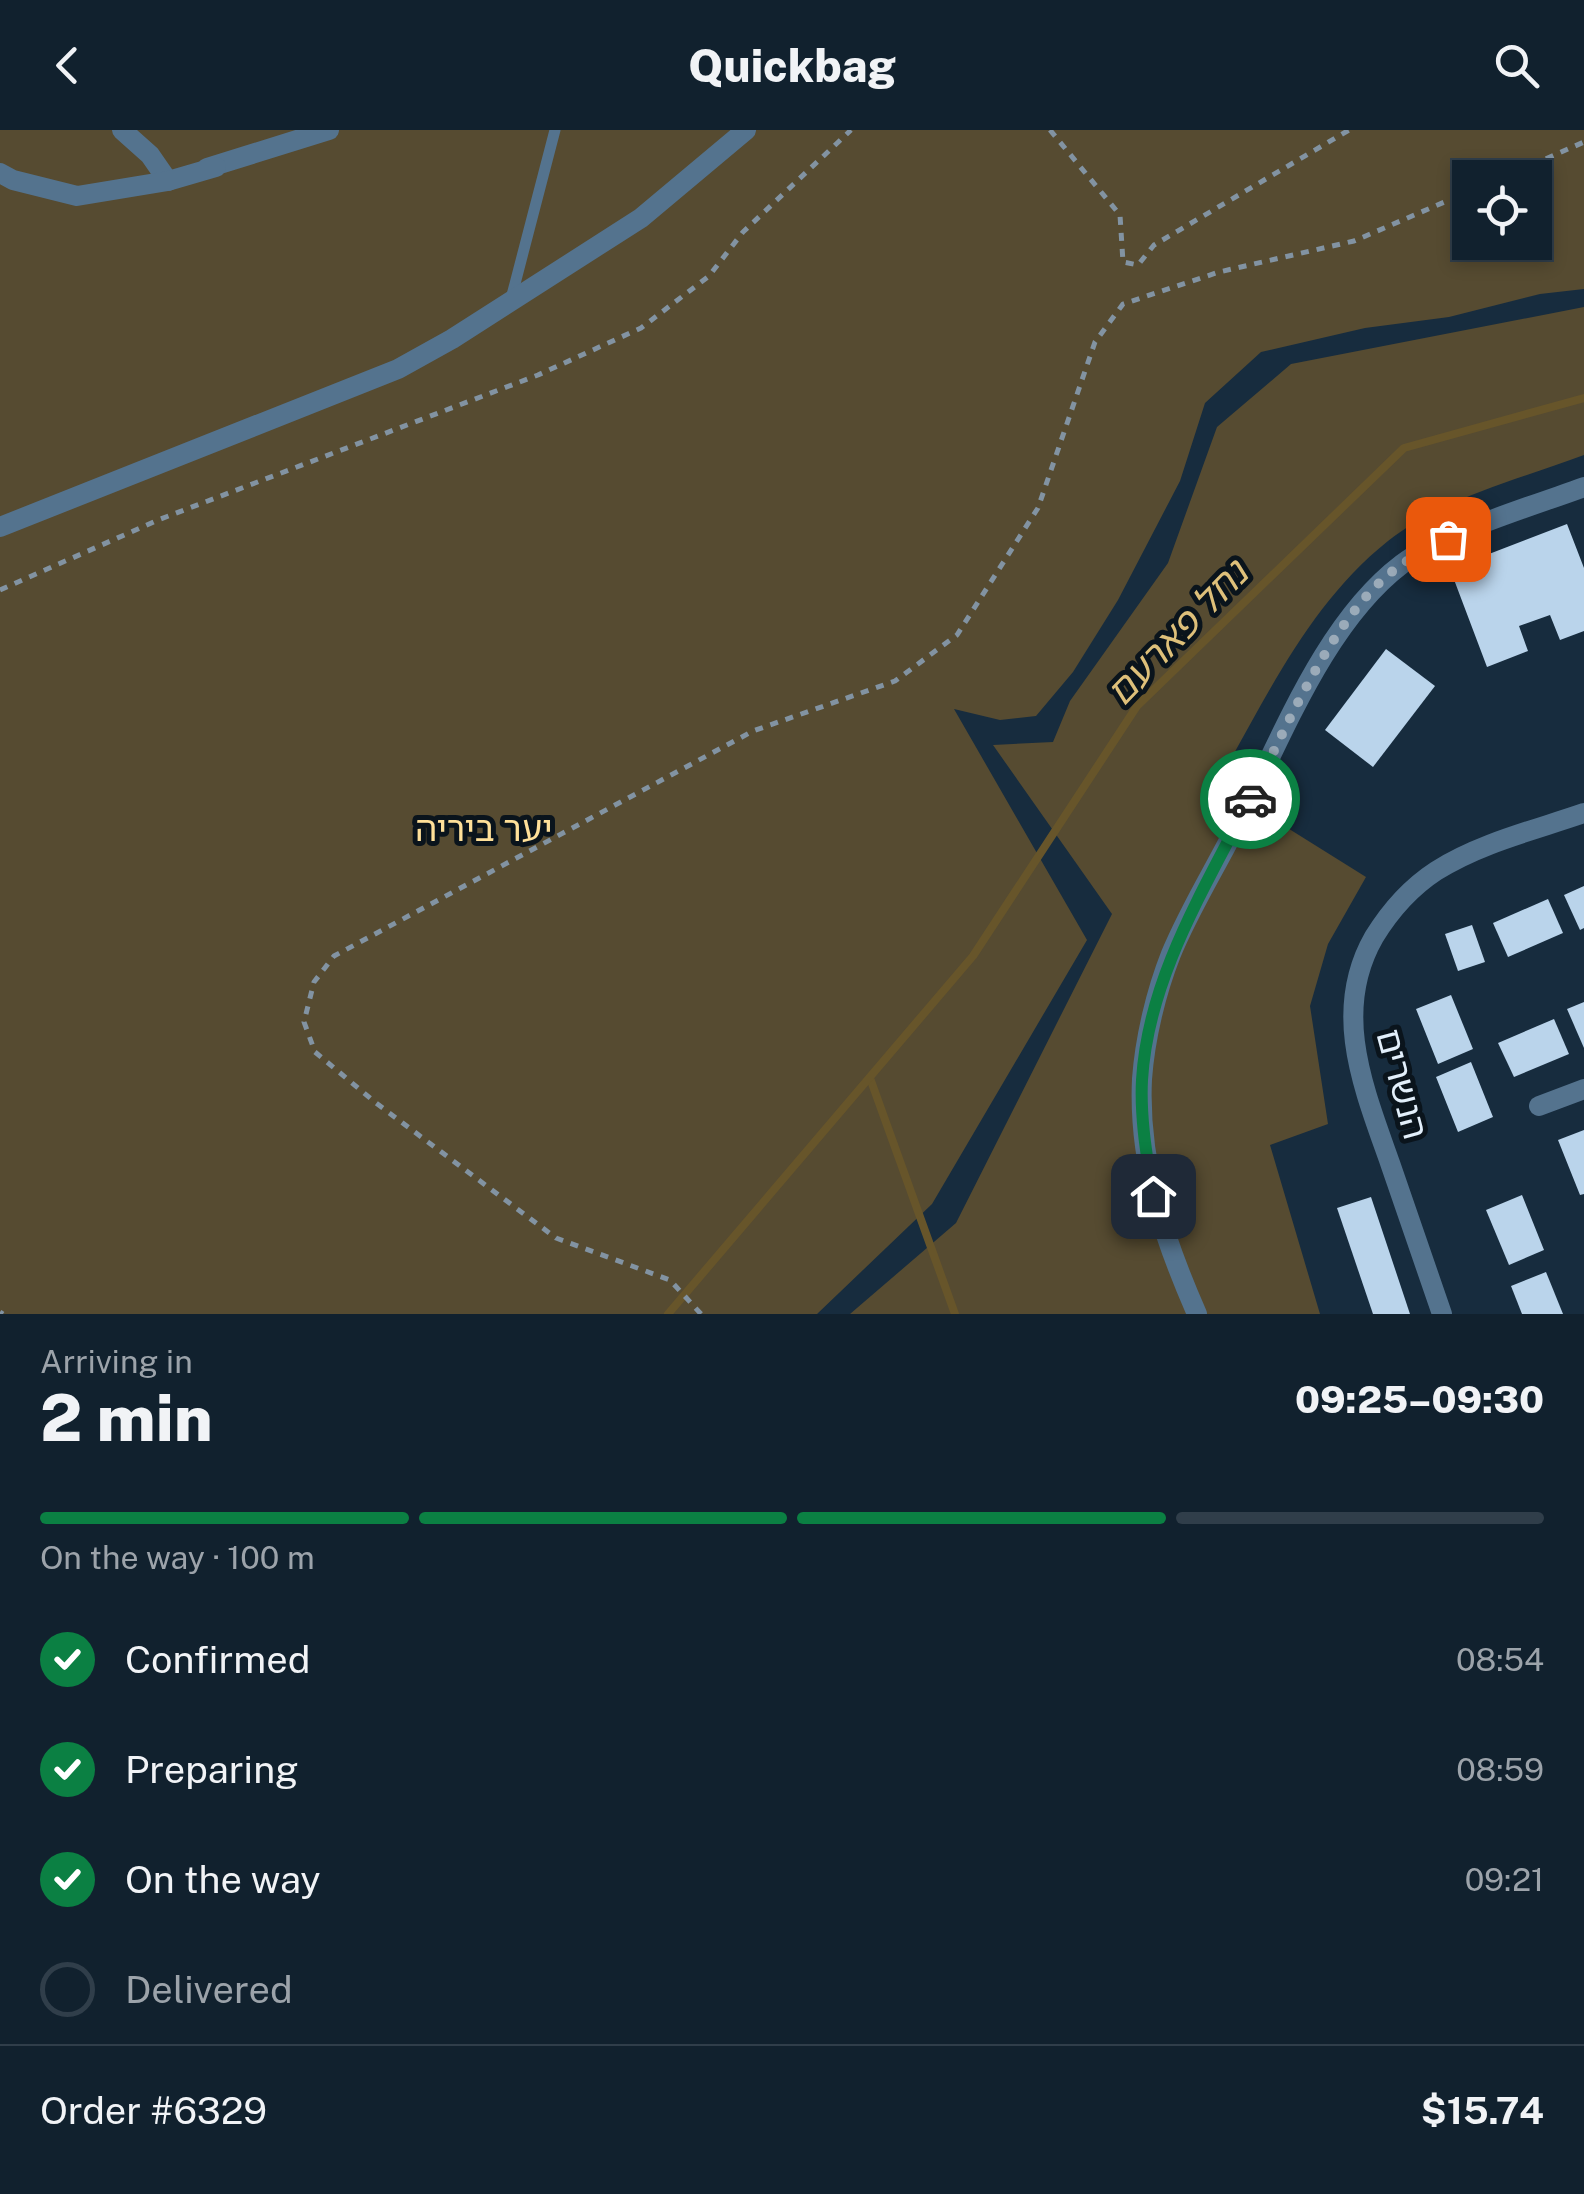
<!DOCTYPE html>
<meta charset="utf-8">
<style>
:root{--surface:#11212e;--page:#1a2936;--text:#f1f3f6;--muted:#9ca3aa;--line:#303e4a;--accent:#0b8043}
body{margin:0;font-family:"Public Sans","Noto Sans Hebrew",sans-serif;background:var(--page);color:var(--text);height:100vh;display:flex;flex-direction:column;font-size:38px;white-space:nowrap}
*{box-sizing:border-box;margin:0}
p{font-size:32px;color:var(--muted)}
.icon{flex:none;width:55px;height:55px;fill:none;stroke:currentColor;stroke-width:2;stroke-linecap:round;stroke-linejoin:round}
.map{position:relative;height:1184px;overflow:hidden}
.drawer{display:flex;flex-direction:column;background:var(--surface);flex:1}
.drawer>*{flex:none}
.buttons{position:absolute;left:1452px;top:30px;display:grid;gap:20px}
.buttons a{display:grid;place-items:center;width:100px;height:100px;border-radius:0px;background:var(--surface);box-shadow:0 5px 15px #0003,0 0 0 2px var(--line);font-size:50px}
.pin{position:absolute;display:grid;place-items:center;width:85px;height:85px;color:#fff;margin:-42px;border-radius:20px;box-shadow:0 5px 15px #0006}
.courier{position:absolute;display:grid;place-items:center;width:100px;height:100px;margin:-50px;border:8px solid #0b8043;border-radius:50%;background:#fff;color:#222;box-shadow:0 2px 12px #0007}
.headline em{font-style:normal;font-weight:800}
.headline div{display:flex;flex-direction:column-reverse}
.headline{display:flex;align-items:center;justify-content:space-between;height:170px;padding:0 40px}
h1{font-size:65px;font-weight:800;line-height:75px}
.bar{display:grid;grid-template-columns:repeat(4,1fr);gap:15px 10px;align-content:center;height:120px;padding:0 40px}
.bar i{height:12px;border-radius:8px;background:var(--line)}
.bar .current{background:var(--accent)}
.bar p{grid-column:span 4}
.line{display:flex;align-items:center;gap:25px;padding:0 40px;border-top:2px solid var(--line)}
.line div{flex:1}
ol{padding:0 40px;list-style:none}
li{display:flex;align-items:center;gap:30px;height:110px}
li p{margin-inline-start:auto}
li .icon{padding:10px;border-radius:50%;background:var(--accent);color:#fff;stroke-width:4}
li:last-child{color:var(--muted)}
li i{width:55px;height:55px;border:5px solid var(--line);border-radius:50%}
header{display:flex;justify-content:space-between;align-items:center;height:130px;padding:0 40px;background:var(--surface);font-size:45px;font-weight:800}
.map>svg:first-child{display:block}
.green{fill:#564b31;fill-rule:evenodd}
.lines{fill:none;stroke-linecap:round;stroke-linejoin:round}
.stream{stroke:#67552a;stroke-width:8}
.building{fill:#bad4eb}
.path{stroke:#8293a2;stroke-width:5;stroke-dasharray:8 8;stroke-linecap:butt}
.service{stroke:#54738e;stroke-width:11}
.minor{stroke:#54738e;stroke-width:20}
.tertiary{stroke:#54738e;stroke-width:20}
.done{stroke:#9babb9;stroke-width:10;stroke-dasharray:0 18}
.route{stroke:#0b8043;stroke-width:12}
.labels{text-anchor:middle;stroke-width:10;stroke-linejoin:round;paint-order:stroke}
.park-label{font-size:35px;fill:#ffe099;stroke:#0a141c}
.street-label{font-size:35px;fill:#e2effb;stroke:#0a141c}
.water-label{font-size:38px;font-style:italic;fill:#dec07a;stroke:#0a141c}
</style>
<header><svg class="icon" aria-label="back" viewBox="0 0 24 24"><path d="M15 5l-7 7 7 7"/></svg>Quickbag<svg class="icon" aria-label="search" viewBox="0 0 24 24"><circle cx="10" cy="10" r="6"/><path d="M15 15l6 6"/></svg></header>
<div class="map">
<svg width="1584" height="1184" viewBox="0 0 1584 1184">
<rect width="100%" height="100%" fill="#172c3e"/>
<g class="green">
<path d="M0,0H1584V159L1540,164L1449,187L1365,198L1261,222L1205,273L1180,351L1118,470L1073,542L1036,586L1000,590L954,579L1087,810L932,1074L817,1184H0ZM1470,48H1535V112H1470Z"/>
<path d="M1584,177V325C1520,349 1443,368 1388,411C1309,474 1266,568 1217,654L1366,747L1328,814L1310,876L1328,994L1270,1015L1320,1184H850L956,1093L1112,784L993,615L1053,612L1070,571L1168,433L1217,297L1291,234Z"/>
</g>
<g class="lines">
<g class="stream">
<path d="M870,948L955,1184"/>
<path d="M668,1184L973,826L1137,576L1404,318L1584,268"/>
</g>
</g>
<g class="building">
<path d="M1567,394L1584,438V501L1560,510L1550,485L1519,496L1528,521L1487,537L1450,439Z"/>
<path d="M1386,519L1435,556L1373,637L1325,600Z"/>
<path d="M1584,756V798L1580,800L1564,765Z"/>
<path d="M1548,769L1563,803L1508,827L1493,793Z"/>
<path d="M1472,795L1485,832L1458,841L1445,804Z"/>
<path d="M1451,865L1473,919L1438,934L1416,879Z"/>
<path d="M1584,872V918L1567,879Z"/>
<path d="M1554,889L1569,924L1514,947L1498,913Z"/>
<path d="M1471,932L1493,987L1458,1002L1436,947Z"/>
<path d="M1584,1000V1064L1580,1065L1558,1010Z"/>
<path d="M1522,1065L1544,1120L1509,1135L1486,1080Z"/>
<path d="M1371,1067L1410,1184H1373L1337,1078Z"/>
<path d="M1546,1142L1563,1184H1522L1511,1156Z"/>
</g>
<g class="lines">
<g class="path">
<path d="M1050,0L1120,85L1123,132L1138,135L1154,115L1349,0"/>
<path d="M1502,48L1584,12"/>
<path d="M0,460L158,390L538,245L641,198L709,146L743,102L851,0"/>
<path d="M0,1182L3,1184"/>
<path d="M701,1184L670,1150L556,1108L376,973L315,922L304,892L314,852L334,826L753,601L895,551L957,505L1038,378L1095,212L1123,174L1219,142L1354,111L1470,61"/>
</g>
<path class="service" d="M511,169L555,0"/>
<g class="minor">
<path d="M122,0L150,25L168,51"/>
<path d="M207,38L329,0"/>
<path d="M0,43L13,50L77,66L168,51L216,37"/>
<path d="M0,397L398,239L452,209L641,88L746,0"/>
<path d="M1539,976L1584,959"/>
<path d="M1197,1184C1164,1109 1138,1033 1142,949C1145,908 1156,862 1171,824C1189,780 1216,737 1237,695C1281,610 1324,493 1402,434C1444,402 1533,376 1584,357"/>
</g>
<path class="tertiary" d="M1442,1184C1425,1134 1407,1083 1390,1033C1364,959 1331,882 1374,807C1390,781 1410,758 1436,741C1480,713 1535,700 1584,683"/>
</g>
<g class="lines">
<path class="done" d="M1250,669C1288,596 1336,475 1407,431C1419,422 1434,416 1448,409"/>
<path class="route" d="M1153,1066C1147,1027 1140,989 1142,950C1148,848 1205,758 1250,669"/>
</g>
<g class="labels">
<g class="park-label">
<text x="484" y="711">יער ביריה</text>
</g>
<g class="street-label">
<text transform="translate(1402 954) rotate(75)" y="12">הנשרים</text>
</g>
<g class="water-label">
<text transform="translate(1177 503) rotate(-46)" y="13">נחל פארעם</text>
</g>
</g>
</svg>
<div class="buttons">
<a><svg class="icon" aria-label="locate" viewBox="0 0 24 24"><circle cx="12" cy="12" r="6"/><path d="M12 2v4M12 18v4M2 12h4M18 12h4"/></svg></a>
</div>
<div class="pin" style="left:1448px;top:409px;background:#ea580c"><svg class="icon" aria-label="bag" viewBox="0 0 24 24"><path d="M5 8h14l-1 12H6zM9 8a3 3 0 0 1 6 0"/></svg></div>
<div class="pin" style="left:1153px;top:1066px;background:#1f2937"><svg class="icon" aria-label="home" viewBox="0 0 24 24"><path d="M3 11l9-7 9 7M6 9v11h12V9"/></svg></div>
<div class="courier" style="left:1250px;top:669px"><svg class="icon" aria-label="car" viewBox="0 0 24 24"><path d="M5 17H2v-5l4-1 3-4h7l3 4 3 1v5h-3M9 17h6M6 11h13"/><circle cx="7" cy="17" r="2"/><circle cx="17" cy="17" r="2"/></svg></div>
</div>
<section class="drawer">
<div class="headline"><div><h1>2 min</h1><p>Arriving in</p></div><em>09:25–09:30</em></div>
<div class="bar"><i class="current"></i><i class="current"></i><i class="current"></i><i></i><p>On the way · 100 m</p></div>
<ol>
<li><svg class="icon" aria-label="check" viewBox="0 0 24 24"><path d="M5 12l5 5 9-10"/></svg>Confirmed<p>08:54</p></li>
<li><svg class="icon" aria-label="check" viewBox="0 0 24 24"><path d="M5 12l5 5 9-10"/></svg>Preparing<p>08:59</p></li>
<li><svg class="icon" aria-label="check" viewBox="0 0 24 24"><path d="M5 12l5 5 9-10"/></svg>On the way<p>09:21</p></li>
<li><i></i>Delivered</li>
</ol>
<div class="line" style="height:130px"><div>Order #6329</div><b>$15.74</b></div>
</section>
